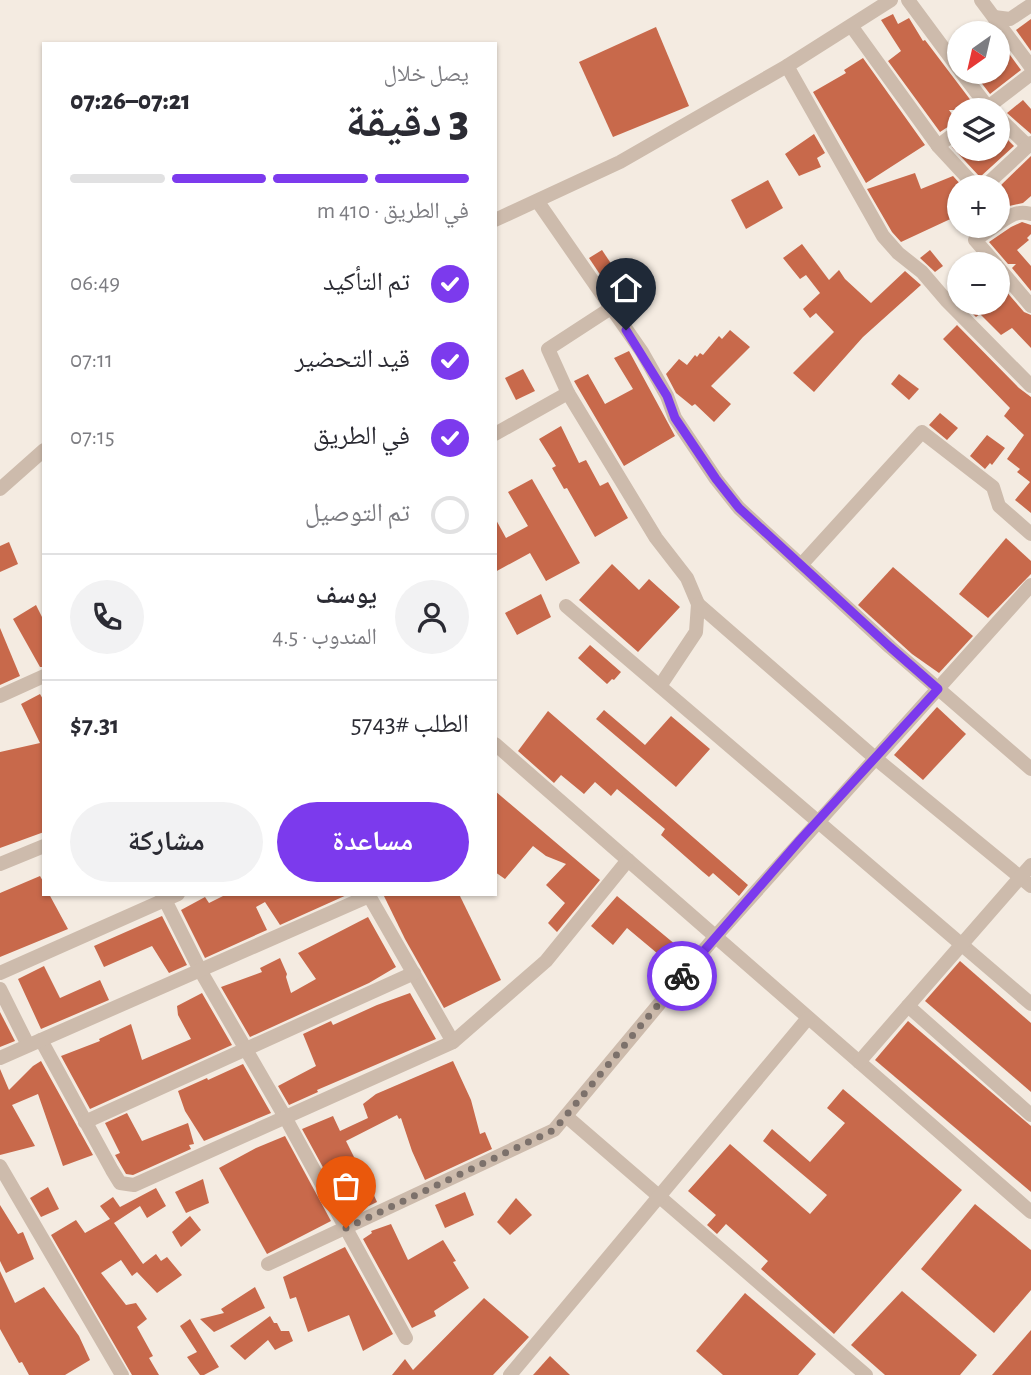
<!DOCTYPE html>
<html lang="ar">
<meta charset="utf-8">
<style>
:root{--surface:#fff;--page:#f2f2f3;--text:#2b2b33;--muted:#7c7c81;--line:#e1e1e2;--accent:#7c3aed}
body{margin:0;font-family:"Alegreya Sans","Noto Naskh Arabic",sans-serif;background:var(--page);color:var(--text);direction:rtl;height:100vh;display:flex;flex-direction:column;font-size:26px;white-space:nowrap}
*{box-sizing:border-box;margin:0}
p{font-size:23px;color:var(--muted)}
.icon{flex:none;width:38px;height:38px;fill:none;stroke:currentColor;stroke-width:2;stroke-linecap:round;stroke-linejoin:round}
.map{position:relative;flex:1;overflow:hidden;direction:ltr}
.drawer{position:absolute;left:42px;top:42px;width:455px;height:854px;display:flex;flex-direction:column;background:var(--surface);border-radius:0px;box-shadow:0 2px 5px #0004;direction:rtl}
.drawer>*{flex:none}
.needle{width:46px;rotate:214deg}
.controls{position:absolute;left:947px;top:21px;display:grid;gap:14px}
.controls a{display:grid;place-items:center;width:63px;height:63px;border-radius:50%;background:var(--surface);box-shadow:0 2px 5px #0004;font-size:35px}
.pin{position:absolute;display:grid;place-items:center;width:60px;height:60px;color:#fff;margin:-72px -30px;border-radius:50% 50% 50% 0;rotate:-45deg;box-shadow:0 0 7px #0007}
.pin .icon{rotate:45deg}
.courier{position:absolute;display:grid;place-items:center;width:70px;height:70px;margin:-35px;border:5px solid #7c3aed;border-radius:50%;background:#fff;color:#222;box-shadow:0 2px 9px #0007}
.headline em{font-style:normal;font-weight:800}
.headline div{display:flex;flex-direction:column-reverse}
.headline{display:flex;align-items:center;justify-content:space-between;height:119px;padding:0 28px}
h1{font-size:46px;font-weight:800;line-height:52px}
.bar{display:grid;grid-template-columns:repeat(4,1fr);gap:10px 7px;align-content:center;height:84px;padding:0 28px}
.bar i{height:9px;border-radius:5px;background:var(--line)}
.bar .on{background:var(--accent)}
.bar p{grid-column:span 4}
.line{display:flex;align-items:center;gap:18px;padding:0 28px;border-top:2px solid var(--line)}
.line div{flex:1}
.round{display:grid;place-items:center;flex:none;width:74px;height:74px;border-radius:37px;background:var(--page)}
ol{padding:0 28px;list-style:none}
li{display:flex;align-items:center;gap:21px;height:77px}
li p{margin-inline-start:auto}
li .icon{padding:7px;border-radius:50%;background:var(--accent);color:#fff;stroke-width:4}
li:last-child{color:var(--muted)}
li i{width:38px;height:38px;border:4px solid var(--line);border-radius:50%}
.button{display:flex;gap:14px;margin-top:auto;padding:14px 28px}
.button a{flex:1;height:80px;border-radius:42px;background:var(--accent);color:#fff;font-size:28px;font-weight:800;line-height:80px;text-align:center}
.button a+a{background:var(--page);color:var(--text)}
.map>svg:first-child{display:block}
.building{fill:#c8694b}
.lines{fill:none;stroke-linecap:round;stroke-linejoin:round}
.minor{stroke:#cdbbac;stroke-width:14}
.done{stroke:#7c716b;stroke-width:7;stroke-dasharray:0 12.6}
.route{stroke:#7c3aed;stroke-width:9}
</style>
<div class="map">
<svg width="1031" height="1375" viewBox="0 0 1031 1375">
<rect width="100%" height="100%" fill="#f4ebe1"/>
<g class="building">
<path d="M893,14L898,24L909,18L923,41L925,40L975,106V110H949L957,121L940,132L888,61L901,51L881,20Z"/>
<path d="M1031,19V51L1016,30Z"/>
<path d="M656,27L689,106L613,137L579,62Z"/>
<path d="M1002,44L1021,70L990,94L973,72H998V47Z"/>
<path d="M863,58L925,145L866,183L813,92L846,73L844,70Z"/>
<path d="M1023,100L1031,109V134L1007,113Z"/>
<path d="M998,130L1014,146L980,177L952,147L959,142V149H998Z"/>
<path d="M814,134L825,153L817,158L821,167L799,176L785,154Z"/>
<path d="M1031,156V196L1023,203L1005,207L998,199V188Z"/>
<path d="M915,173L921,189L953,176L963,187H959V215L901,242L892,232L867,189Z"/>
<path d="M768,180L783,208L746,229L731,200Z"/>
<path d="M1022,222L1031,225V234L1027,238L1029,240L1017,250L1031,266V291L1012,268L1016,264H1008L989,242L1011,227Z"/>
<path d="M802,244L829,280L839,270L845,279L871,303L905,271L921,285L863,337L814,392L793,373L834,332L816,313L810,318L803,309L820,293L806,275L800,279L783,258Z"/>
<path d="M602,250L618,274L605,282L589,258Z"/>
<path d="M930,250L943,266L935,272L920,258Z"/>
<path d="M975,254L983,264H963Z"/>
<path d="M998,282L1024,312L1031,315V348L1012,328L1001,335L980,314L976,317L962,303H998Z"/>
<path d="M957,325L1019,388L1031,397V513L1015,500L1030,482L1017,472L1020,469L1007,459L1024,435L1004,416L1010,408L943,339Z"/>
<path d="M730,330L750,347L711,386L731,404L714,422L695,404L692,406L676,393L666,374L679,359L687,365L695,355L697,357L700,353L703,355L719,336L722,339Z"/>
<path d="M629,351L675,436L624,466L574,381L588,374L605,404L633,389L614,358Z"/>
<path d="M523,369L535,391L516,400L505,378Z"/>
<path d="M899,374L919,389L909,400L891,384Z"/>
<path d="M940,413L958,428L947,440L929,425Z"/>
<path d="M561,426L579,463L586,460L600,486L608,482L628,518L595,537L567,488L564,489L552,468L556,466L539,439Z"/>
<path d="M987,435L1005,448L992,465L990,463L985,469L970,456Z"/>
<path d="M532,479L580,563L546,581L530,553L495,572V518L506,538L528,526L508,492Z"/>
<path d="M1006,538L1031,561V574L988,618L959,594Z"/>
<path d="M9,542L18,564L0,572V546Z"/>
<path d="M612,564L639,590L649,579L680,607L638,652L579,600Z"/>
<path d="M893,567L973,636L939,673L912,654L858,605Z"/>
<path d="M541,594L551,617L517,635L505,613Z"/>
<path d="M36,605L44,621V667H40L13,619Z"/>
<path d="M0,628L20,676L0,685Z"/>
<path d="M590,645L621,672L614,680L612,679L607,684L578,658Z"/>
<path d="M40,694L44,701V832L0,848V752L40,743L21,704Z"/>
<path d="M937,707L966,734L923,780L894,755Z"/>
<path d="M604,710L645,745L671,716L710,749L676,787L596,719Z"/>
<path d="M548,711L748,885L739,896L713,873L709,877L703,872L661,835L665,829L617,789L611,796L595,782L584,794L561,775L554,783L518,751Z"/>
<path d="M495,791L600,880L557,932L548,923L565,903L546,885L566,864L546,856L533,846L505,879L495,872Z"/>
<path d="M40,876L44,883V894H49L68,929L0,957V893Z"/>
<path d="M227,894H349L280,925L265,902L256,907L267,930L205,958L181,910L205,897L209,903Z"/>
<path d="M383,894H459L501,980L444,1008L405,939Z"/>
<path d="M617,896L688,955L676,969L627,928L613,945L591,926Z"/>
<path d="M162,916L187,965L169,973L152,946L104,967L94,946Z"/>
<path d="M368,917L396,967L369,983L250,1037L221,987L262,972L260,968L280,958L287,974L286,977L291,993L316,979L298,953Z"/>
<path d="M960,961L1031,1023V1092L925,1001Z"/>
<path d="M44,966L60,998L100,980L109,1000L41,1029L18,979Z"/>
<path d="M202,993L232,1045L90,1109L61,1056L100,1041L99,1039L131,1024L142,1060L191,1039L178,1015L177,1006Z"/>
<path d="M410,993L436,1039L317,1090L318,1092L289,1105L278,1086L316,1066L303,1034L331,1021L333,1025L377,1005Z"/>
<path d="M0,1012L15,1041L0,1047Z"/>
<path d="M908,1021L1031,1126V1192L875,1060Z"/>
<path d="M41,1061L93,1155L63,1166L38,1094L12,1105L35,1146L0,1155V1069L9,1090L33,1066Z"/>
<path d="M453,1061L471,1100L480,1134L485,1132L492,1149L425,1180L412,1151L401,1118L399,1119L397,1115L346,1141L355,1159L325,1171L302,1129L333,1116L340,1131L368,1118L363,1104L376,1094Z"/>
<path d="M243,1064L271,1113L204,1141L185,1111L178,1091L207,1078L208,1080Z"/>
<path d="M843,1089L962,1190L834,1334L761,1269L768,1261L726,1224L717,1234L707,1225L716,1215L688,1191L730,1144L810,1214L827,1195L763,1141L772,1129L810,1162L845,1123L827,1108Z"/>
<path d="M127,1113L142,1141L188,1123L194,1144L189,1145L191,1149L133,1175L126,1174L115,1155L120,1153L105,1123Z"/>
<path d="M285,1136L331,1221L267,1254L219,1168L256,1148Z"/>
<path d="M203,1179L209,1203L186,1213L175,1192Z"/>
<path d="M368,1182L377,1202L350,1215L339,1196Z"/>
<path d="M48,1187L59,1209L41,1217L30,1198Z"/>
<path d="M156,1188L166,1206L147,1218L140,1206L114,1223L143,1264L156,1254L161,1261L167,1257L182,1275L157,1293L137,1272L132,1276L121,1260L101,1273L126,1305L136,1303L147,1319L137,1327L153,1356L149,1358L159,1375H132L51,1235L76,1220L85,1233L110,1219L100,1206L113,1197L120,1207Z"/>
<path d="M465,1192L474,1215L445,1228L435,1205Z"/>
<path d="M516,1198L532,1215L510,1235L497,1222Z"/>
<path d="M975,1204L1031,1250V1290L994,1333L921,1269Z"/>
<path d="M0,1205L18,1234L23,1232L34,1259L6,1273L0,1261Z"/>
<path d="M190,1216L201,1230L181,1247L172,1232Z"/>
<path d="M391,1224L408,1260L443,1240L456,1261L453,1262L469,1288L434,1311L436,1316L412,1328L363,1239L372,1233L371,1231Z"/>
<path d="M345,1247L393,1334L363,1351L349,1315L308,1332L296,1297L290,1299L283,1277Z"/>
<path d="M0,1271L15,1303L44,1287L79,1336L90,1360L65,1375H29L22,1362L19,1363L0,1329Z"/>
<path d="M255,1287L265,1308L214,1332L200,1319L224,1313L221,1309Z"/>
<path d="M902,1291L977,1355L960,1375H885L851,1345Z"/>
<path d="M745,1293L816,1354L798,1375H723L696,1351Z"/>
<path d="M484,1298L529,1337L493,1375H392L405,1359L413,1370Z"/>
<path d="M270,1316L274,1323H277L281,1331H289L293,1341L275,1350L268,1340L245,1360L230,1346Z"/>
<path d="M190,1319L219,1367L204,1375H200L187,1357L197,1352L180,1326Z"/>
<path d="M1031,1330V1375H992Z"/>
<path d="M550,1356L570,1375H533Z"/>
</g>
<g class="lines">
<g class="minor">
<path d="M908,0L959,69"/>
<path d="M981,0L1031,67"/>
<path d="M994,17L1010,19L1031,5"/>
<path d="M852,27L938,146L976,187"/>
<path d="M787,66L883,236L898,253L922,272L946,300L1031,386"/>
<path d="M961,72L990,110"/>
<path d="M984,110L1031,74"/>
<path d="M998,117L1028,146L1031,143"/>
<path d="M938,146L959,130"/>
<path d="M984,187L1028,146"/>
<path d="M538,202L642,352L667,396L675,418L716,479L739,508L890,647L1031,769"/>
<path d="M495,220L620,162L787,66L891,0"/>
<path d="M998,224C1009,216 1017,210 1031,214"/>
<path d="M995,226L975,240L996,264"/>
<path d="M998,267L1031,306"/>
<path d="M568,393L656,538L687,578L698,604L696,632L660,686"/>
<path d="M495,434L568,393L548,349L611,308"/>
<path d="M0,489L44,450"/>
<path d="M801,565L922,432L993,487L999,506L1031,534"/>
<path d="M698,604L875,758L1031,886"/>
<path d="M566,606L1031,1004"/>
<path d="M0,696L44,676"/>
<path d="M495,744L1031,1212"/>
<path d="M0,864L44,846"/>
<path d="M162,894L200,970L285,1117L406,1338"/>
<path d="M368,894L453,1042"/>
<path d="M0,973L178,894"/>
<path d="M0,989L28,1045"/>
<path d="M908,1006L1031,1115"/>
<path d="M41,1040L112,1170L120,1183L134,1185L453,1042L546,961L628,860"/>
<path d="M0,1058L369,896"/>
<path d="M859,1062L1031,865"/>
<path d="M566,1116L866,1375"/>
<path d="M85,1122L414,973"/>
<path d="M0,1166L122,1375"/>
<path d="M268,1264L554,1130L715,937L1031,585"/>
<path d="M510,1375L808,1018"/>
</g>
</g>
<g class="lines">
<path class="done" d="M346,1228L554,1130L682,976"/>
<path class="route" d="M626,330L667,396L675,418L716,479L739,508L890,647L938,689L800,840L682,976"/>
</g>
</svg>
<div class="controls">
<a><svg class="needle" viewBox="-14 -14 28 28"><path d="M0-13l5 13h-10z" fill="#e53935"/><path d="M0 13l5-13h-10z" fill="#7c7c81"/></svg></a>
<a><svg class="icon" aria-label="layers" viewBox="0 0 24 24"><path d="M12 4l9 5-9 5-9-5zM3 14l9 5 9-5"/></svg></a>
<a>+</a>
<a>−</a>
</div>
<div class="pin" style="left:346px;top:1228px;background:#ea580c"><svg class="icon" aria-label="bag" viewBox="0 0 24 24"><path d="M5 8h14l-1 12H6zM9 8a3 3 0 0 1 6 0"/></svg></div>
<div class="pin" style="left:626px;top:330px;background:#1f2937"><svg class="icon" aria-label="home" viewBox="0 0 24 24"><path d="M3 11l9-7 9 7M6 9v11h12V9"/></svg></div>
<div class="courier" style="left:682px;top:976px"><svg class="icon" aria-label="bike" viewBox="0 0 24 24"><circle cx="6" cy="16" r="4"/><circle cx="18" cy="16" r="4"/><path d="M6 16l4-8h5l3 8M10 8l3 8H6M13 5h3"/></svg></div>
<section class="drawer">
<div class="headline"><div><h1>3 دقيقة</h1><p>يصل خلال</p></div><em>07:21–07:26</em></div>
<div class="bar"><i class="on"></i><i class="on"></i><i class="on"></i><i></i><p>في الطريق · 410 m</p></div>
<ol>
<li><svg class="icon" aria-label="check" viewBox="0 0 24 24"><path d="M5 12l5 5 9-10"/></svg>تم التأكيد<p>06:49</p></li>
<li><svg class="icon" aria-label="check" viewBox="0 0 24 24"><path d="M5 12l5 5 9-10"/></svg>قيد التحضير<p>07:11</p></li>
<li><svg class="icon" aria-label="check" viewBox="0 0 24 24"><path d="M5 12l5 5 9-10"/></svg>في الطريق<p>07:15</p></li>
<li><i></i>تم التوصيل</li>
</ol>
<div class="line" style="height:126px"><a class="round"><svg class="icon" aria-label="person" viewBox="0 0 24 24"><circle cx="12" cy="8" r="4"/><path d="M4 21q1-7 8-7t8 7"/></svg></a><div><b>يوسف</b><p>المندوب · 4.5</p></div><a class="round"><svg class="icon" aria-label="phone" viewBox="0 0 24 24"><path d="M5 4h4l2 5-3 2q2 4 5 5l2-3 5 2v4C11 20 4 13 5 4z"/></svg></a></div>
<div class="line" style="height:91px"><div>الطلب #5743</div><b>$7.31</b></div>
<div class="button"><a>مساعدة</a><a>مشاركة</a></div>
</section>
</div>
